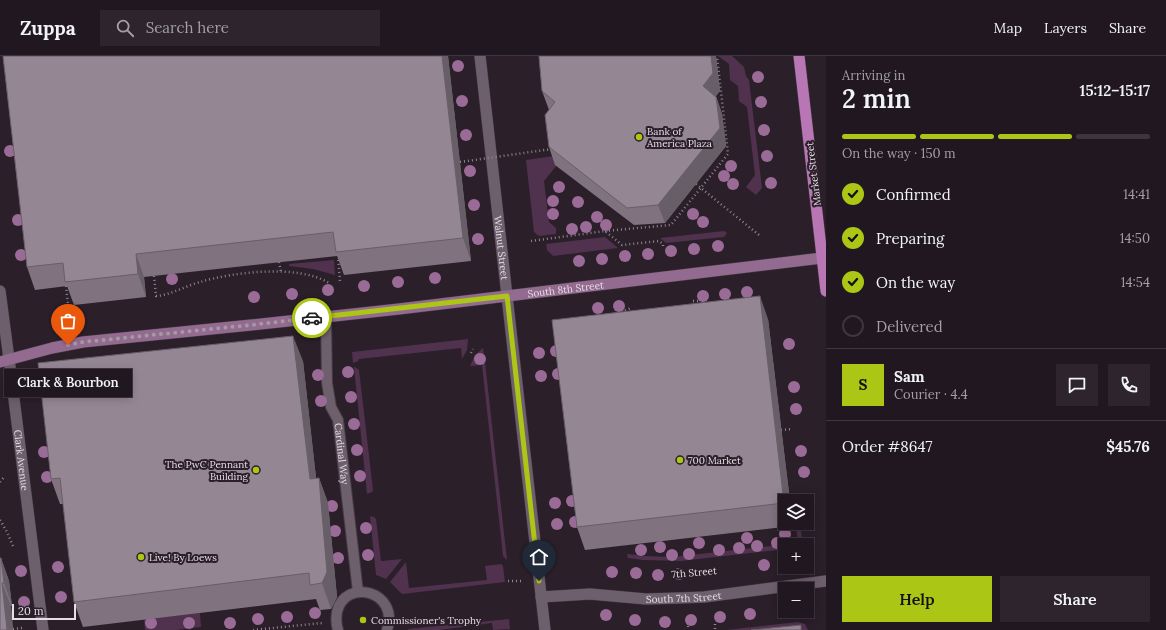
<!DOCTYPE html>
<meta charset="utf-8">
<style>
:root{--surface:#201720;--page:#2d242d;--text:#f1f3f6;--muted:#a29fa5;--line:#3d363e;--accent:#abc615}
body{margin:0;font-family:Lora,serif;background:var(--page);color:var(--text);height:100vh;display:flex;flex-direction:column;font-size:15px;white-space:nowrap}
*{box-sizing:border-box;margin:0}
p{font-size:13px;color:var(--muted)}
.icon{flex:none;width:22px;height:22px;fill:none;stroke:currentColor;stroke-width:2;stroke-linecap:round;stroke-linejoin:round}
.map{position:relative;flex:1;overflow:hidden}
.panel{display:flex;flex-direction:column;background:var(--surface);width:340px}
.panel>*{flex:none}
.tools{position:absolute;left:778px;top:438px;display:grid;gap:8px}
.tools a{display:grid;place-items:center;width:36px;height:36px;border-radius:0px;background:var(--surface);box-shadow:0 2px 10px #0003,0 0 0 1px var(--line);font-size:20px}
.scale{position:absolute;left:12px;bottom:10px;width:64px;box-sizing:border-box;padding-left:4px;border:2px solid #e6dde5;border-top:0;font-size:11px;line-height:14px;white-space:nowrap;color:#e6dde5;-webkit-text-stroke:3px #2b1f2a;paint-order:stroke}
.pin{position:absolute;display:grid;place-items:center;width:34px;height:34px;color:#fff;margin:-41px -17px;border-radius:50% 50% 50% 0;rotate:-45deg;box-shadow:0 0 4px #0007}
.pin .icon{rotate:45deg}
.courier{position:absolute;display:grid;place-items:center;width:40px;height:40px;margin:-20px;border:3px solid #abc615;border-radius:50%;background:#fff;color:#222;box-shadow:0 1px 5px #0007}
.bubble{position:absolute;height:28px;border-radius:0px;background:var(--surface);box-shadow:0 2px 10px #0003,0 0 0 1px var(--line);font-size:13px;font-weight:600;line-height:28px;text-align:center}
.headline em{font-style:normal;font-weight:600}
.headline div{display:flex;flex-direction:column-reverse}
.headline{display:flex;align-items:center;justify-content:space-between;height:68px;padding:0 16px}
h1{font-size:26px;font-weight:600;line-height:30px}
.bar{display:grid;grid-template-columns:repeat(4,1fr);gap:6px 4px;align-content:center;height:48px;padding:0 16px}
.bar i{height:5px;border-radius:3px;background:var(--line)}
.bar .current{background:var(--accent)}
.bar p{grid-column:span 4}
.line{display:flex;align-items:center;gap:10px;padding:0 16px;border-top:1px solid var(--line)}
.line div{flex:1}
.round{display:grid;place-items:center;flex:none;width:42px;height:42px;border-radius:0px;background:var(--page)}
ol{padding:0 16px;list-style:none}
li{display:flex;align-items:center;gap:12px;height:44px}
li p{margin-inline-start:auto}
li .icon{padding:4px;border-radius:50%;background:var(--accent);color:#111;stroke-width:4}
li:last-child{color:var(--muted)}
li i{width:22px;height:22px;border:2px solid var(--line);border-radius:50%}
.cta{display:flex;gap:8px;margin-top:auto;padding:8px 16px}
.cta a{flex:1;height:46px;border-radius:0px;background:var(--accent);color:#111;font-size:16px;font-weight:600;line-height:46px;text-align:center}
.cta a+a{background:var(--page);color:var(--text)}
header{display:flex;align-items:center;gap:24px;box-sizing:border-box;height:56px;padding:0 20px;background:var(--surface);border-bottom:1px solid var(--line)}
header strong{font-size:19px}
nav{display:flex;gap:22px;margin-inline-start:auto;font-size:14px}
.search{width:280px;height:36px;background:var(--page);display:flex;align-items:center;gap:10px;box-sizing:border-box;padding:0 14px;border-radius:0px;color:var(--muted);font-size:15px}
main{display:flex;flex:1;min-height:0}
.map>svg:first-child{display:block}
.green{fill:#50314e}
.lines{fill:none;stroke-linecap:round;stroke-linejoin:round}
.service-casing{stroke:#463b45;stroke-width:12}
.minor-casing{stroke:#463b45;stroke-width:12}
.tertiary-casing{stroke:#463b45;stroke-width:12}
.secondary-casing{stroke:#463b45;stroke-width:12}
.primary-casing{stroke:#463b45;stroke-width:12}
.path{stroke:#8f858e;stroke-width:2.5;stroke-dasharray:1 3;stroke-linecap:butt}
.service{stroke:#6e5f6c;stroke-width:10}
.minor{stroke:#6e5f6c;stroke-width:11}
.tertiary{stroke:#6e5f6c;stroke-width:11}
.secondary{stroke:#946b90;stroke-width:11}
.primary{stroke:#b976b4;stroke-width:11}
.path-bridge{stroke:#8f858e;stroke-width:2.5;stroke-dasharray:1 3;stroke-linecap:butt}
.tree{fill:#9a6b96}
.wall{fill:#80737f}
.shaded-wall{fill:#685e68}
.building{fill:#958694;stroke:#685e68}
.done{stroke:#a59aa4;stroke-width:4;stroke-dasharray:0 7.2}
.route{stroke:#abc615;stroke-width:5}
.poi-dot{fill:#abc615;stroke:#2b1f2a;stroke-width:1.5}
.labels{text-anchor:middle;stroke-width:4;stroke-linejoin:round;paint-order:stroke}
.poi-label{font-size:10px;fill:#e6dde5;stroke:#2b1f2a;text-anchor:start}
.street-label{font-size:10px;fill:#e6dde5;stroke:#2b1f2a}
</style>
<header>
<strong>Zuppa</strong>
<div class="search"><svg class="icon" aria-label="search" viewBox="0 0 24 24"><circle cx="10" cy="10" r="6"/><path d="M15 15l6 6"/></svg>Search here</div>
<nav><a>Map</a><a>Layers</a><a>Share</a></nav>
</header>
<main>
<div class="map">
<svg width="826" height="574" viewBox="0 0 826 574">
<rect width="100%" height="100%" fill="#2b1f2a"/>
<g class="green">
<path d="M718,0H732L744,11L746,20L749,24L762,132L756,139L746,131L755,119L747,51L739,45L738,30L730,24L729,8Z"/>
<path d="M554,100L555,108L557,109L544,125L549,166L556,172V178L539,180L534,176L526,104Z"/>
<path d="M724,175L727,177L724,181L666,187L660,182Z"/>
<path d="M605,181L618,192L553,200L547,194L546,188Z"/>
<path d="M334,204L335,219L313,213L289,210V208Z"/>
<path d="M468,283L467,294L462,303L461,292L359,303L358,305L353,307L352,296Z"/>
<path d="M483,292L485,306L507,504L503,500L482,309L470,310L475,299Z"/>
<path d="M354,311H355L359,314L373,434L372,436L367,438Z"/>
<path d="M370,460L374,461L376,463L381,505L402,503L386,523L376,519Z"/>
<path d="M796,469H800L803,489H785V493L681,505L643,504L628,502L627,498L645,500L673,501L798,487Z"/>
<path d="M406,506L409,532L487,524L485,510L501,508L503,510L505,526L402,538L390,526Z"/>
<path d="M200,557L201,571L176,574H145L144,563Z"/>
<path d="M509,563L510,573L493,574L492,567L439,574H408V573Z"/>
<path d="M798,566L805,568L808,574H789L781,571L777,572L758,574H726Z"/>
</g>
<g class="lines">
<g class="service-casing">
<g id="service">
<path id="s1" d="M326,260L327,327L331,351L338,364L358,536"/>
<path d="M338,574C336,568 336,562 337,556C345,521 400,535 387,574"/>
</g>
</g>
<g class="minor-casing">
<g id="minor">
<path id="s2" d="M480,0L507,240"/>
<path id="s3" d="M9,303L43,574"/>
<path id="s4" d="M541,541L590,538L646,543L679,542L704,541L826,525"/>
</g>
</g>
<g class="tertiary-casing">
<g id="tertiary">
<path d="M0,235L9,303"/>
<path d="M507,240L545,574"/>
</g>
</g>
<g class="secondary-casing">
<g id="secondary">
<path id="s5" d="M0,306L52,292L83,286L251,269L399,253L822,202"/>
</g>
</g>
<g class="primary-casing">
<path id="primary" d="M799,0L826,235"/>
</g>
<g class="path">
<path d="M696,128L759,179"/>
<path d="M605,175L671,169L728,98L717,0"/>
<path d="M531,185L605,175L622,189L659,185L663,188V190"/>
<path d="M339,201H338L340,225"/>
<path d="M279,206L281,216"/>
<path d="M154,220L156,240C171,239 185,230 200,226C234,216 298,208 329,227"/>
<path d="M66,230L69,257"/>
<path d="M693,245H698L700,248"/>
<path d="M623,257V255L631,252"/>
<path d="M471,297L473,293"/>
<path d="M781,374L792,373"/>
<path d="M0,426L5,420"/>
<path d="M0,464L7,476L13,490"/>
<path d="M508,525H523"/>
<path d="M715,568V574"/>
<path d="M688,570V574"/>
<path d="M13,573L22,572"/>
<path d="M253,574L322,567"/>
</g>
<use href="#service" class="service"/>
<use href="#minor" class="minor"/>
<use href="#tertiary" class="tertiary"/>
<use href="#secondary" class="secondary"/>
<use href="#primary" class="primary"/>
<path class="path-bridge" d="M460,106L552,93"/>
</g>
<g class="tree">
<circle cx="458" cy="10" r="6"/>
<circle cx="758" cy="21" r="6"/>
<circle cx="462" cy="45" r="6"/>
<circle cx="761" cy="46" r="6"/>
<circle cx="764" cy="74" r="6"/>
<circle cx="466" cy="79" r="6"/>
<circle cx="10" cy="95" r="6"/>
<circle cx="767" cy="100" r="6"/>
<circle cx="731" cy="110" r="6"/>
<circle cx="470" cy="115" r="6"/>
<circle cx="724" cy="120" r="6"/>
<circle cx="771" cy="127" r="6"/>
<circle cx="733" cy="128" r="6"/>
<circle cx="559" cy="131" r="6"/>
<circle cx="553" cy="145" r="6"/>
<circle cx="578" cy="146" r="6"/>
<circle cx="474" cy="149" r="6"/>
<circle cx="553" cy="158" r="6"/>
<circle cx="693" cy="158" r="6"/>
<circle cx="597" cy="161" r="6"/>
<circle cx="18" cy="164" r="6"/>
<circle cx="703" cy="166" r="6"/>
<circle cx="606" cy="169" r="6"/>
<circle cx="586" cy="171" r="6"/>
<circle cx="572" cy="173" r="6"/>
<circle cx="478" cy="183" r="6"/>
<circle cx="718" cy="190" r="6"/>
<circle cx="694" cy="193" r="6"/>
<circle cx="671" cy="195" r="6"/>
<circle cx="648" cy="198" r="6"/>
<circle cx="21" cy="199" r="6"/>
<circle cx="625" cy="200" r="6"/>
<circle cx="602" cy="203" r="6"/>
<circle cx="579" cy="205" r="6"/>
<circle cx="435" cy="222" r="6"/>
<circle cx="172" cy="223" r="6"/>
<circle cx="398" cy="226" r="6"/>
<circle cx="364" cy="230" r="6"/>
<circle cx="328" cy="234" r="6"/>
<circle cx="747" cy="236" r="6"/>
<circle cx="292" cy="238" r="6"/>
<circle cx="725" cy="238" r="6"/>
<circle cx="703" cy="240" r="6"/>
<circle cx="254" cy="241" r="6"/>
<circle cx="619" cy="250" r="6"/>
<circle cx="598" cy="252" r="6"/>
<circle cx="789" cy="288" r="6"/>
<circle cx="556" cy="295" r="6"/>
<circle cx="539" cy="297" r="6"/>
<circle cx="480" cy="303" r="6"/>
<circle cx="348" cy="316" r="6"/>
<circle cx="558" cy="318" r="6"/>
<circle cx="318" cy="319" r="6"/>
<circle cx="541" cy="320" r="6"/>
<circle cx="794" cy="331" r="6"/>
<circle cx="351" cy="341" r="6"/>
<circle cx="321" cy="345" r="6"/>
<circle cx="796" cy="353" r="6"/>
<circle cx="354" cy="368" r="6"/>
<circle cx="357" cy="394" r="6"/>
<circle cx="801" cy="395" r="6"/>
<circle cx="44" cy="396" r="6"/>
<circle cx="804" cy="416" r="6"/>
<circle cx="360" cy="420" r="6"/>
<circle cx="47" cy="421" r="6"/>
<circle cx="572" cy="445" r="6"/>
<circle cx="555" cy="447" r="6"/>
<circle cx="332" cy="450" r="6"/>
<circle cx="575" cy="466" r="6"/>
<circle cx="557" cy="468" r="6"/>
<circle cx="366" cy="472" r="6"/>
<circle cx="335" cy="475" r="6"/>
<circle cx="785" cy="478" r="6"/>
<circle cx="747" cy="482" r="6"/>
<circle cx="699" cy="487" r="6"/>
<circle cx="777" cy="487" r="6"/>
<circle cx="757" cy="490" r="6"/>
<circle cx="660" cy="491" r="6"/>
<circle cx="739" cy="492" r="6"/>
<circle cx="641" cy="494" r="6"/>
<circle cx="719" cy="494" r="6"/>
<circle cx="689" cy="498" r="6"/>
<circle cx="368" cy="499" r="6"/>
<circle cx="672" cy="499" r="6"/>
<circle cx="338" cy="502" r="6"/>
<circle cx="764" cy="509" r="6"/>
<circle cx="58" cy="511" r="6"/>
<circle cx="21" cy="515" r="6"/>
<circle cx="612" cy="516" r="6"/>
<circle cx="636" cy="517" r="6"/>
<circle cx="679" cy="518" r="6"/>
<circle cx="658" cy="519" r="6"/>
<circle cx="61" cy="541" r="6"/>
<circle cx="24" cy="546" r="6"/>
<circle cx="315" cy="557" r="6"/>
<circle cx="750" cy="558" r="6"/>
<circle cx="606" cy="559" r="6"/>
<circle cx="287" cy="561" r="6"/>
<circle cx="720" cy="561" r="6"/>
<circle cx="258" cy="563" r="6"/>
<circle cx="635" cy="564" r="6"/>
<circle cx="691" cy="564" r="6"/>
<circle cx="665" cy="566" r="6"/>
<circle cx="151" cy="567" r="6"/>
<circle cx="189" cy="567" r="6"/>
<circle cx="230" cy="567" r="6"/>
</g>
<g class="wall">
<path d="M3,0H448L471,205L344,219L337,200L144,221L146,241L74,249L67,230L35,234L27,211Z"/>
<path d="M539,0H716L720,35L716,40L722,58L726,90L665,167L634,169L555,109L549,91V54L542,35Z"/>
<path d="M768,263L790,445H785V467H792V470L585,494L577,471Z"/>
<path d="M303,305L316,422H319L328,447L337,541L331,553L320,554L316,543L83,571L74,546L63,448H60L51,423Z"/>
<path d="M1,502L9,525L12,550H11L13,574H0Z"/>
</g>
<g class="shaded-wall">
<path d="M442,0H448L471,205L463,182Z"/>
<path d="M711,0H716L720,35L709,47L703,30Z"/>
<path d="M716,41L722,58L726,90L665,167L658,149Z"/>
<path d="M136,198L144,221L146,241L138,218Z"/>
<path d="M760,240L768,263L790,445H785V449L784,447Z"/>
<path d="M293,280L303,305L319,448L310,423Z"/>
<path d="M319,422L328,447L337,541L331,553L322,527Z"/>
<path d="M1,502L9,525L12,550L4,527Z"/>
<path d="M2,527L11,550L13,574H7Z"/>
</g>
<g class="building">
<path d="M3,0H442L463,182L336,196L333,176L136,198L138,218L65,226L63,207L27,211Z"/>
<path d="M539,0H711L713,17L703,30L716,41L720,72L658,149L627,152L549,91L545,59L555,46L542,35Z"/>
<path d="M760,240L784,447L577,471L552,264Z"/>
<path d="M293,280L310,423L319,422L327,516L322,527L310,529L309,517L74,546L60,422L51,423L38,307Z"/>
<path d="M0,502H1L4,527H2L7,574H0Z"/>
<path d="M801,569V574H751Z"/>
</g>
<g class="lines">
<path class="done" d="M68,289L83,286L251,269L312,262"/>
<path class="route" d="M312,262L507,240L539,525"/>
</g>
<g class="poi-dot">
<circle cx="639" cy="81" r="4"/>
<circle cx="680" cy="404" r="4"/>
<circle cx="256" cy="414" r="4"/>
<circle cx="141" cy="501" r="4"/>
<circle cx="363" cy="564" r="4"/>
</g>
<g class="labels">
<g class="poi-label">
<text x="647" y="79">Bank of<tspan x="647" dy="12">America Plaza</tspan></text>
<text x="688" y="408">700 Market</text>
<text x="248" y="412" text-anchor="end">The PwC Pennant<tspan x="248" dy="12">Building</tspan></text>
<text x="149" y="505">Live! By Loews</text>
<text x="371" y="568">Commissioner's Trophy</text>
</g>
<g class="street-label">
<text transform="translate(813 118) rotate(-97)" y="4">Market Street</text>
<text dy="4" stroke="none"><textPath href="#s2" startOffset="193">Walnut Street</textPath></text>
<text dy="4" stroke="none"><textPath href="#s5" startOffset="571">South 8th Street</textPath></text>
<text dy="4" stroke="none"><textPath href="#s1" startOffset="140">Cardinal Way</textPath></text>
<text dy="4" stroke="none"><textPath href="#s3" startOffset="102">Clark Avenue</textPath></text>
<text transform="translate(694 516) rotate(-5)" y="4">7th Street</text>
<text dy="4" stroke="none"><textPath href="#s4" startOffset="143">South 7th Street</textPath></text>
</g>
</g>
</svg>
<div class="tools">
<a><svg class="icon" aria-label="layers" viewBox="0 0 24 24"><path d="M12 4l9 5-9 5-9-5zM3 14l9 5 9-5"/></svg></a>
<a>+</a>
<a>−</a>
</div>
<div class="scale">20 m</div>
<div class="pin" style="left:68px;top:289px;background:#ea580c"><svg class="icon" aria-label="bag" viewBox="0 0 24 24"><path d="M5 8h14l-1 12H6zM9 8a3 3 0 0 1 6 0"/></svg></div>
<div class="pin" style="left:539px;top:525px;background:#1f2937"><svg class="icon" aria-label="home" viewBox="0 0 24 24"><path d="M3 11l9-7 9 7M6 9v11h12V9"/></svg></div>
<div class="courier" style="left:312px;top:262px"><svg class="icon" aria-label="car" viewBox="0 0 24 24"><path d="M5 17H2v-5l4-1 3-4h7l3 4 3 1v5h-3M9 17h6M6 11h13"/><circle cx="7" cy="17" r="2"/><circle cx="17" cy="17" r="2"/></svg></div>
<div class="bubble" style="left:4px;top:313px;width:128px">Clark &amp; Bourbon</div>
</div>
<section class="panel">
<div class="headline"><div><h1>2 min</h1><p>Arriving in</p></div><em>15:12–15:17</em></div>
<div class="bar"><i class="current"></i><i class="current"></i><i class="current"></i><i></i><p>On the way · 150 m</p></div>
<ol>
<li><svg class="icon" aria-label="check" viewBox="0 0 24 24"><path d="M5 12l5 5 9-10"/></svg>Confirmed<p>14:41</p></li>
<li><svg class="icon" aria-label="check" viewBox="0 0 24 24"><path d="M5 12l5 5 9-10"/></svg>Preparing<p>14:50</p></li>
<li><svg class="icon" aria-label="check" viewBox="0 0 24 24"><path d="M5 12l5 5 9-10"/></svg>On the way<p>14:54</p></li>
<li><i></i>Delivered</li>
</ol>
<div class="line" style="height:72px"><b class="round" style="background:var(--accent);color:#111">S</b><div><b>Sam</b><p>Courier · 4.4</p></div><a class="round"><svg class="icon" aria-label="chat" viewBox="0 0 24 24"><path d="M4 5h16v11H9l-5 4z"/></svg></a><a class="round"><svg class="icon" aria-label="phone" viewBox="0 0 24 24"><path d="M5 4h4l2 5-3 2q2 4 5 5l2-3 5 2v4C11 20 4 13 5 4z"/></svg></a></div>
<div class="line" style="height:52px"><div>Order #8647</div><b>$45.76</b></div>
<div class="cta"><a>Help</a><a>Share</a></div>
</section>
</main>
